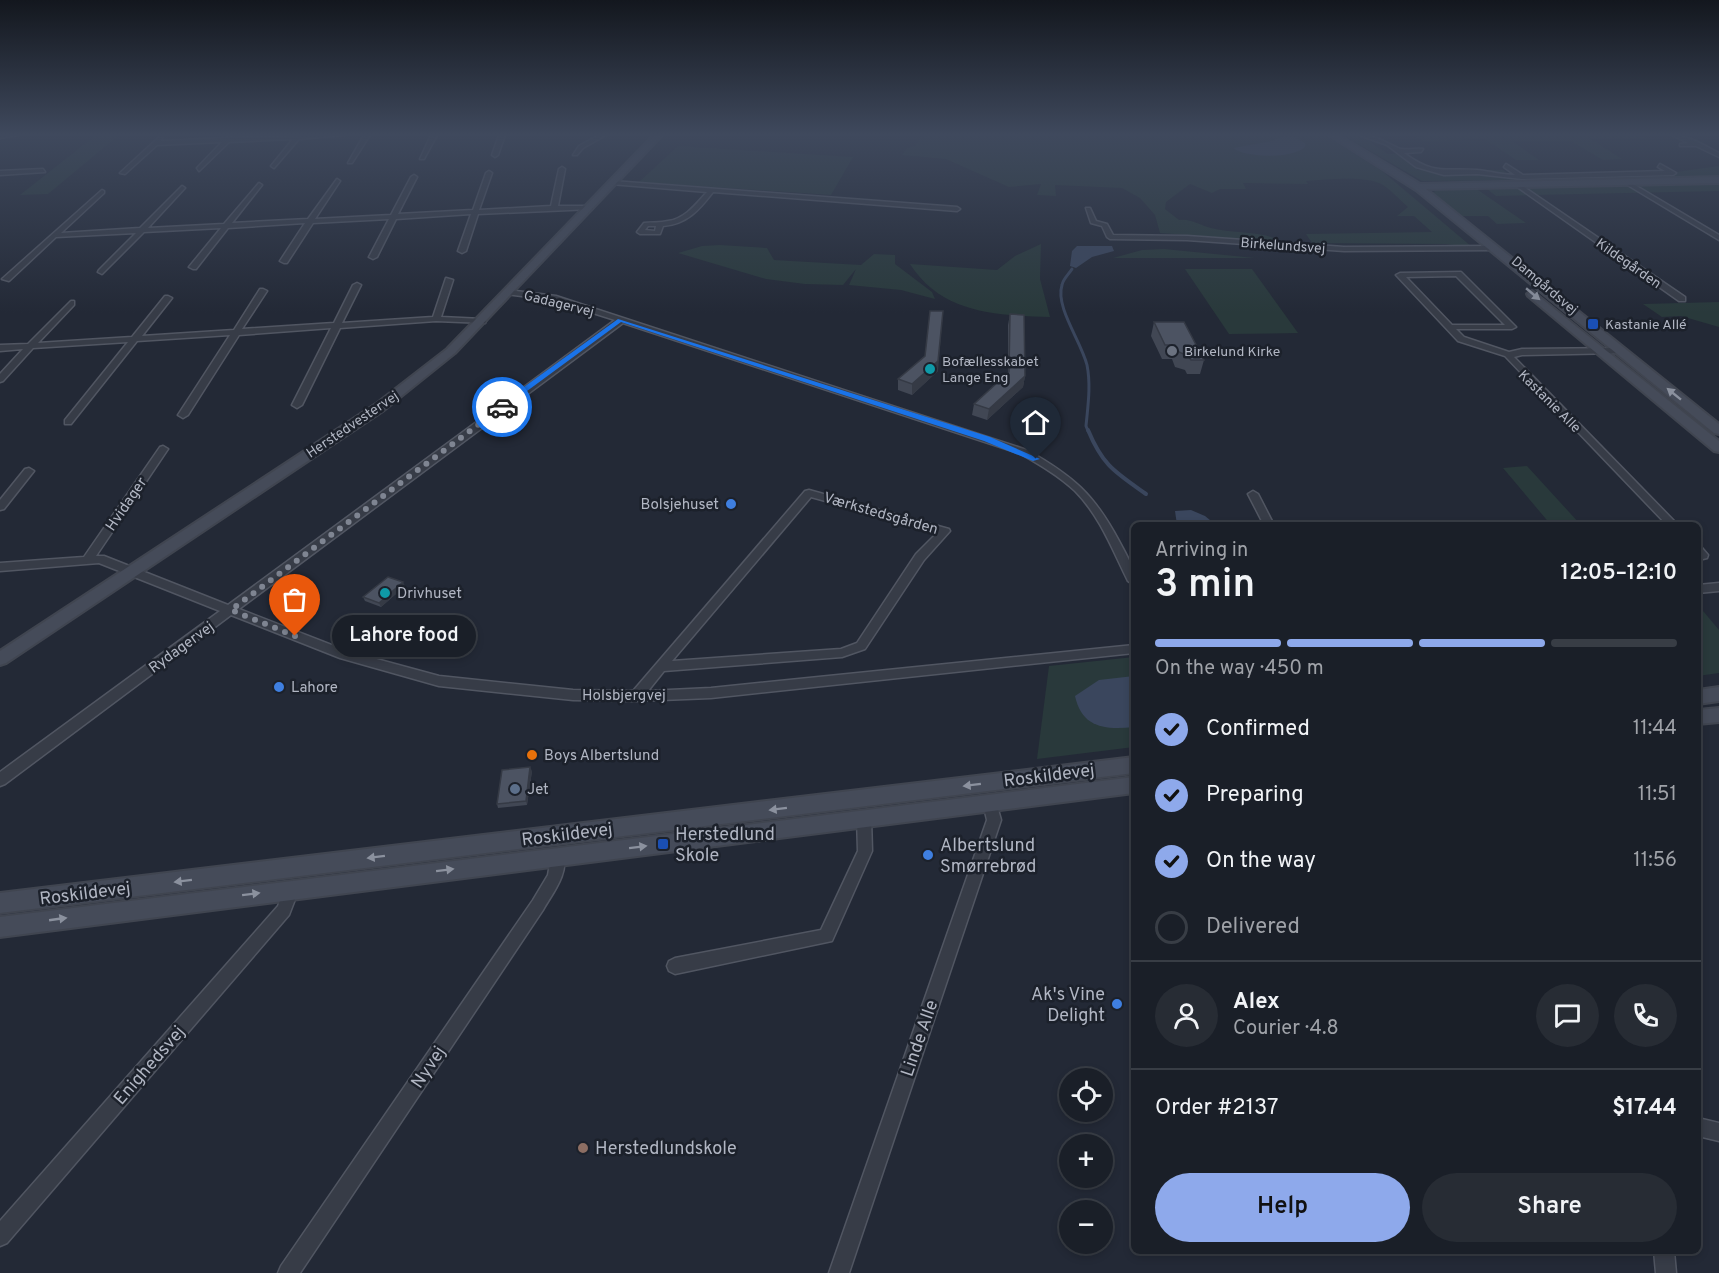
<!DOCTYPE html>
<meta charset="utf-8">
<style>
:root{--surface:#1a1f28;--page:#272c34;--text:#f1f3f6;--muted:#9fa2a8;--line:#383d45;--accent:#8ea9eb}
body{margin:0;font-family:Overpass,sans-serif;background:var(--page);color:var(--text);height:100vh;display:flex;flex-direction:column;font-size:22px;white-space:nowrap}
*{box-sizing:border-box;margin:0}
p{font-size:20px;color:var(--muted)}
.icon{flex:none;width:33px;height:33px;fill:none;stroke:currentColor;stroke-width:2;stroke-linecap:round;stroke-linejoin:round}
.map{position:relative;flex:1;overflow:hidden}
.sheet{position:absolute;left:1131px;top:522px;width:570px;height:732px;display:flex;flex-direction:column;background:var(--surface);border-radius:9px;box-shadow:0 3px 9px #0003,0 0 0 2px var(--line)}
.sheet>*{flex:none}
.controls{position:absolute;left:1059px;top:1068px;display:grid;gap:12px}
.controls a{display:grid;place-items:center;width:54px;height:54px;border-radius:50%;background:var(--surface);box-shadow:0 3px 9px #0003,0 0 0 2px var(--line);font-size:30px}
.pin{position:absolute;display:grid;place-items:center;width:51px;height:51px;color:#fff;margin:-62px -26px;border-radius:50% 50% 50% 0;rotate:-45deg;box-shadow:0 0 6px #0007}
.pin .icon{rotate:45deg}
.courier{position:absolute;display:grid;place-items:center;width:60px;height:60px;margin:-30px;border:4px solid #1a73e8;border-radius:50%;background:#fff;color:#222;box-shadow:0 2px 8px #0007}
.bubble{position:absolute;height:42px;border-radius:21px;background:var(--surface);box-shadow:0 3px 9px #0003,0 0 0 2px var(--line);font-size:20px;font-weight:600;line-height:42px;text-align:center}
.summary em{font-style:normal;font-weight:600}
.summary div{display:flex;flex-direction:column-reverse}
.summary{display:flex;align-items:center;justify-content:space-between;height:102px;padding:0 24px}
h1{font-size:39px;font-weight:600;line-height:45px}
.bar{display:grid;grid-template-columns:repeat(4,1fr);gap:9px 6px;align-content:center;height:72px;padding:0 24px}
.bar i{height:8px;border-radius:4px;background:var(--line)}
.bar .on{background:var(--accent)}
.bar p{grid-column:span 4}
.line{display:flex;align-items:center;gap:15px;padding:0 24px;border-top:2px solid var(--line)}
.line div{flex:1}
.round{display:grid;place-items:center;flex:none;width:63px;height:63px;border-radius:32px;background:var(--page)}
ol{padding:0 24px;list-style:none}
li{display:flex;align-items:center;gap:18px;height:66px}
li p{margin-inline-start:auto}
li .icon{padding:6px;border-radius:50%;background:var(--accent);color:#111;stroke-width:4}
li:last-child{color:var(--muted)}
li i{width:33px;height:33px;border:3px solid var(--line);border-radius:50%}
.primary-button{display:flex;gap:12px;margin-top:auto;padding:12px 24px}
.primary-button a{flex:1;height:69px;border-radius:36px;background:var(--accent);color:#111;font-size:24px;font-weight:600;line-height:69px;text-align:center}
.primary-button a+a{background:var(--page);color:var(--text)}
.map>svg:first-child{display:block}
.green{fill:#29393b}
.water{fill:#3a465d}
.lines{fill:none;stroke-linecap:round;stroke-linejoin:round}
.stream-far1{stroke:#3a465d;stroke-width:3}
.stream{stroke:#3a465d;stroke-width:4}
.street-casing{stroke:#515662;stroke-width:3}
.secondary-casing{stroke:#404550;stroke-width:4}
.street{fill:#373c47;fill-rule:evenodd}
.secondary{fill:#454b59;fill-rule:evenodd}
.wall{fill:#414754}
.shaded-wall{fill:#353a45}
.building{fill:#4c5362;stroke:#353a45;stroke-width:1.5}
.oneway{fill:#8b919e}
.route{fill:#1a73e8}
.done{stroke:#7f8592;stroke-width:6;stroke-dasharray:0 10.8}
.transit-dot{fill:#1a4fb4;stroke:#1c212b;stroke-width:2}
.worship-dot{fill:#6b7280;stroke:#1c212b;stroke-width:2}
.culture-dot{fill:#0f9aa8;stroke:#1c212b;stroke-width:2}
.shop-dot{fill:#3f7fe0;stroke:#1c212b;stroke-width:2}
.food-dot{fill:#e8710a;stroke:#1c212b;stroke-width:2}
.service-dot{fill:#5c6f8a;stroke:#1c212b;stroke-width:2}
.education-dot{fill:#8d6e63;stroke:#1c212b;stroke-width:2}
.labels{text-anchor:middle;stroke-width:5;stroke-linejoin:round;paint-order:stroke}
.far-street-label{font-size:14px;fill:#b1b6c3;stroke:#1c212b}
.far-poi-label{font-size:14px;fill:#b1b6c3;stroke:#1c212b;text-anchor:start}
.street-label{font-size:15px;fill:#b1b6c3;stroke:#1c212b}
.poi-label{font-size:15px;fill:#b1b6c3;stroke:#1c212b;text-anchor:start}
.near-street-label{font-size:18px;fill:#b1b6c3;stroke:#1c212b}
.near-poi-label{font-size:18px;fill:#b1b6c3;stroke:#1c212b;text-anchor:start}
</style>
<div class="map">
<svg width="1719" height="1273" viewBox="0 0 1719 1273">
<rect width="100%" height="100%" fill="#232936"/>
<g class="green">
<path d="M96,135H119L48,194L20,195Z"/>
<path d="M922,135H1325L1382,171L1472,247L1445,244L1312,243L1306,234L1432,232L1414,216H1397L1408,207C1400,200 1392,191 1383,185C1366,175 1326,180 1306,181L1308,184L1243,183L1246,189H1220L1212,193L1190,184L1166,202L1165,209L1179,220C1190,218 1200,225 1211,228C1232,234 1265,230 1281,242L1160,233L1155,215L1140,198L1122,188L1055,185L1056,196L1037,195L1041,184L1009,187L946,159L902,155L907,148L915,146Z"/>
<path d="M1343,135H1360L1388,154H1398L1418,170H1503C1524,186 1550,172 1575,180L1422,181Z"/>
<path d="M1434,135H1638L1647,138L1591,139L1622,159L1603,160L1571,141H1512L1539,160H1516L1485,139L1423,141L1416,137Z"/>
<path d="M678,146L853,157L831,195L639,182Z"/>
<path d="M1719,166V177L1596,180L1584,176L1678,174L1676,172Z"/>
<path d="M1719,183V191L1496,196L1487,189Z"/>
<path d="M1437,190H1478L1526,223L1497,224L1488,216H1460L1432,193Z"/>
<path d="M1041,244L1040,279L1050,317C996,315 942,314 910,264L997,270L1015,256Z"/>
<path d="M720,245L767,248L774,260L861,265L874,254L895,255V264L932,292L935,299L901,290L849,285L856,269L843,285L805,284L766,279L678,253L702,246Z"/>
<path d="M1164,249L1255,258H1113L1142,250Z"/>
<path d="M1185,269H1252L1298,333L1229,334Z"/>
<path d="M1719,302V327L1681,316L1662,317L1643,304Z"/>
<path d="M1527,466L1580,524L1594,525H1551L1503,468Z"/>
<path d="M1698,605L1719,630V673L1698,676Z"/>
<path d="M1134,657V747L1037,759L1049,666Z"/>
</g>
<g class="water">
<path d="M1283,136L1295,137L1305,143V147C1293,159 1246,158 1233,148L1272,141Z"/>
<path d="M1077,246H1112L1114,251L1092,257L1076,268L1070,266L1072,251Z"/>
<path d="M1191,510L1205,516L1216,525H1177L1175,511Z"/>
<path d="M1134,676V727C1105,730 1082,728 1075,696L1099,680Z"/>
</g>
<g class="lines">
<path class="stream-far1" d="M1072,269C1069,274 1063,279 1062,285C1055,307 1081,341 1087,365C1091,385 1088,405 1086,426L1088,431"/>
<path class="stream" d="M1088,430C1103,466 1115,472 1146,494"/>
<g class="street-casing">
<g id="street">
<path d="M0,135H18L0,138Z"/>
<path d="M230,135L232,138L344,135L299,139L274,168L271,166L293,139L229,142L199,171L197,168L222,142L157,145L125,174L120,173L158,138H162L161,141L226,138Z"/>
<path d="M364,135H370L352,163H348Z"/>
<path d="M431,135H437L424,159H420Z"/>
<path d="M499,135H505L498,155L495,157L492,155Z"/>
<path d="M599,135H606L583,148L577,155H573L579,146Z"/>
<path d="M1359,135C1374,135 1385,142 1398,148C1404,151 1415,148 1423,149L1421,152L1404,153C1434,175 1442,168 1477,170C1489,171 1502,175 1515,175L1504,167L1506,164L1523,175L1665,171L1658,167L1660,164L1676,173L1673,175L1522,179L1477,174L1444,175L1416,167L1387,145Z"/>
<path d="M1672,135C1688,135 1705,146 1719,153V157L1696,146H1680V144L1688,143Z"/>
<path d="M562,167L565,169L558,206H590L593,208L592,209L478,214L466,251L462,253L458,251L471,214L396,219L377,257L373,259L369,257L389,219L313,223L287,263H284L280,261L305,223L228,228L196,269H193L189,267L221,228L144,232L102,274L98,272L99,270L136,233L56,237L9,281L2,279L102,190L104,191V193L61,233L140,228L182,186L185,188L184,189L148,228L224,224L259,183L262,185L232,223L308,219L337,179L340,181L315,219L391,215L411,177L414,175L417,177L398,214L473,210L486,173L489,171L492,173L479,210L551,206L559,169Z"/>
<path d="M43,169L45,172L0,175V171Z"/>
<path d="M613,181L957,207L960,209L957,211L713,192C699,210 687,224 663,226L660,234H640L637,232L644,223C652,222 660,223 668,221C685,219 696,204 707,192L611,184V182ZM648,226H656L655,231L645,230Z"/>
<path d="M1628,181L1719,235V240L1626,184L1625,183Z"/>
<path d="M1518,183L1685,297V301H1679L1516,186L1515,185Z"/>
<path d="M1086,208H1090L1096,221L1107,224L1113,235L1187,236L1344,247L1494,246L1498,248L1494,250L1344,251L1187,240L1110,239L1107,237L1102,226L1091,223Z"/>
<path d="M1461,272L1516,327L1512,329H1456L1464,337L1509,352L1522,349L1623,348L1624,350L1620,353L1522,355L1514,357L1678,525H1667L1505,356L1458,341L1396,275L1400,273ZM1456,276L1505,325H1452L1406,277Z"/>
<path d="M446,278L453,280L441,317L482,319L486,321L485,323L436,321L340,328L302,405L297,408L292,405L331,328L239,335L188,415L183,418L178,415L230,335L137,341L71,424H65V420L128,342L33,348L3,381L0,382V374L23,349L0,351V345L28,344L71,301H74V305L38,343L132,337L165,296H168L172,298L142,336L234,330L260,289H263L267,291L242,329L334,323L353,285L357,283L361,285L342,323L433,317Z"/>
<path d="M507,290L556,296L1027,450C1073,476 1094,494 1119,541C1128,558 1134,566 1134,585L1128,581C1113,551 1100,516 1075,491C1059,476 1040,465 1021,454L623,323L239,609L347,651L439,676L573,690L633,691L805,491L809,490L949,529L950,531L924,560L865,649L842,657L664,671L648,691L711,688L1134,645V653L711,698L636,701L573,700L439,686L340,658L231,615L5,784L0,786V772L220,611L99,563L0,571V563L84,557L160,447L163,446L168,449L96,556H104L228,605L615,320L552,300L507,294ZM811,497L938,532L916,554L857,643L841,649L672,661Z"/>
<path d="M29,468L34,471L4,509L0,510V500L25,469Z"/>
<path d="M1253,491L1258,494L1274,525H1264L1248,494Z"/>
<path d="M1698,546L1702,548L1708,555L1707,558L1703,559L1698,556Z"/>
<path d="M1719,583V591L1698,593V585Z"/>
<path d="M990,797L995,799L1001,820L849,1273H829L987,820L983,803L985,799Z"/>
<path d="M864,812L869,814L871,818L872,851L832,941L675,974L669,971L667,966L669,961L675,958L821,930L858,851L857,818L859,814Z"/>
<path d="M557,851L562,852C571,871 552,894 543,910L300,1273H278L281,1266L533,900L548,875L552,852Z"/>
<path d="M291,882L296,884L299,889L289,915L7,1243L0,1246V1221L278,906L286,884Z"/>
<path d="M1698,1118L1719,1123V1141L1698,1136Z"/>
<path d="M1654,1251H1674L1676,1273H1656Z"/>
</g>
</g>
<g class="secondary-casing">
<g id="secondary">
<path d="M654,135H662L455,353L384,410L6,663L0,665V651L376,404L447,349Z"/>
<path d="M1329,135H1338L1420,184L1719,177V183L1426,189L1719,424V434L1714,433L1416,190Z"/>
<path d="M1532,291L1719,441V452L1714,451L1528,296L1527,294Z"/>
<path d="M1719,687V701L1698,704V690Z"/>
<path d="M1719,708V722L1698,724V710Z"/>
<path d="M1134,757V773L0,913V893Z"/>
<path d="M1134,777V793L0,937V917Z"/>
</g>
</g>
<use href="#street" class="street"/>
<use href="#secondary" class="secondary"/>
</g>
<g class="wall">
<path d="M1010,314L1025,376L1023,387L987,420L972,415L974,404L1008,373V325Z"/>
<path d="M1154,322L1204,360L1200,374H1187L1185,370L1175,367L1172,359H1162L1151,336Z"/>
<path d="M938,371L912,395L898,390V379Z"/>
<path d="M405,586L381,607L365,601L363,597Z"/>
<path d="M532,771L527,805L498,808L497,804Z"/>
</g>
<g class="shaded-wall">
<path d="M943,311L938,371L912,395V384L938,361Z"/>
<path d="M1025,376L1023,387L987,420L989,409Z"/>
<path d="M403,582L405,586L381,607L379,603Z"/>
<path d="M530,767L532,771L527,805L526,801Z"/>
</g>
<g class="building">
<path d="M930,311H943L938,361L912,384L898,379L925,356Z"/>
<path d="M1010,314L1024,315L1025,376L989,409L974,404L1009,372Z"/>
<path d="M1154,322H1184L1204,360H1191L1188,356L1179,352L1175,345H1165Z"/>
<path d="M388,577L403,582L379,603L363,597Z"/>
<path d="M530,767L526,801L497,804L502,770Z"/>
</g>
<defs><path id="oneway-solid" d="M-6-.8H1V-3.2L6.5 0L1 3.2V.8H-6Z" transform="scale(1.5)"/></defs>
<g class="oneway">
<use href="#oneway-solid" transform="translate(1533 294) rotate(40)"/>
<use href="#oneway-solid" transform="translate(1674 394) rotate(-141)"/>
<use href="#oneway-solid" transform="translate(972 785) rotate(173)"/>
<use href="#oneway-solid" transform="translate(778 809) rotate(173)"/>
<use href="#oneway-solid" transform="translate(638 847) rotate(-7)"/>
<use href="#oneway-solid" transform="translate(376 857) rotate(173)"/>
<use href="#oneway-solid" transform="translate(445 870) rotate(-7)"/>
<use href="#oneway-solid" transform="translate(183 881) rotate(173)"/>
<use href="#oneway-solid" transform="translate(251 894) rotate(-7)"/>
<use href="#oneway-solid" transform="translate(58 919) rotate(-8)"/>
</g>
<linearGradient id="sky" x2="0" y2="1"><stop stop-color="#13171e"/><stop offset="0.43" stop-color="#3f495d"/><stop offset="1" stop-color="#3f495d" stop-opacity="0"/></linearGradient>
<rect width="1719" height="313" fill="url(#sky)"/>
<path class="route" d="M618,319L990,437L1040,459L1033,461L984,441L621,322L504,408H499V405Z"/>
<g class="lines">
<path class="done" d="M295,636L231,610L502,407"/>
</g>
<g class="transit-dot">
<rect x="1587" y="318" width="12" height="12" rx="3"/>
<rect x="657" y="838" width="12" height="12" rx="3"/>
</g>
<circle class="worship-dot" cx="1172" cy="351" r="6"/>
<g class="culture-dot">
<circle cx="930" cy="369" r="6"/>
<circle cx="385" cy="593" r="6"/>
</g>
<g class="shop-dot">
<circle cx="731" cy="504" r="6"/>
<circle cx="279" cy="687" r="6"/>
<circle cx="928" cy="855" r="6"/>
<circle cx="1117" cy="1004" r="6"/>
</g>
<circle class="food-dot" cx="532" cy="755" r="6"/>
<circle class="service-dot" cx="515" cy="789" r="6"/>
<circle class="education-dot" cx="583" cy="1148" r="6"/>
<g class="labels">
<g class="far-street-label">
<text transform="translate(1283 245) rotate(4)" y="5">Birkelundsvej</text>
<text transform="translate(1629 263) rotate(35)" y="5">Kildegården</text>
<text transform="translate(1545 285) rotate(40)" y="5">Damgårdsvej</text>
<text transform="translate(559 303) rotate(14)" y="5">Gadagervej</text>
<text transform="translate(1550 401) rotate(45)" y="5">Kastanie Alle</text>
<text transform="translate(352 424) rotate(-34)" y="5">Herstedvestervej</text>
</g>
<g class="far-poi-label">
<text x="1605" y="329">Kastanie Allé</text>
<text x="1184" y="356">Birkelund Kirke</text>
<text x="942" y="366">Bofællesskabet<tspan x="942" dy="16">Lange Eng</tspan></text>
</g>
<g class="street-label">
<text transform="translate(126 504) rotate(-56)" y="5">Hvidager</text>
<text transform="translate(881 513) rotate(16)" y="5">Værkstedsgården</text>
<text transform="translate(181 647) rotate(-36)" y="5">Rydagervej</text>
<text x="624" y="700">Holsbjergvej</text>
</g>
<g class="poi-label">
<text x="719" y="509" text-anchor="end">Bolsjehuset</text>
<text x="397" y="598">Drivhuset</text>
<text x="291" y="692">Lahore</text>
<text x="544" y="760">Boys Albertslund</text>
<text x="527" y="794">Jet</text>
</g>
<g class="near-street-label">
<text transform="translate(1049 775) rotate(-7)" y="6">Roskildevej</text>
<text transform="translate(567 834) rotate(-7)" y="6">Roskildevej</text>
<text transform="translate(85 893) rotate(-7)" y="6">Roskildevej</text>
<text transform="translate(919 1038) rotate(-71)" y="6">Linde Alle</text>
<text transform="translate(149 1065) rotate(-49)" y="6">Enighedsvej</text>
<text transform="translate(428 1067) rotate(-56)" y="6">Nyvej</text>
</g>
<g class="near-poi-label">
<text x="675" y="840">Herstedlund<tspan x="675" dy="21">Skole</tspan></text>
<text x="940" y="851">Albertslund<tspan x="940" dy="21">Smørrebrød</tspan></text>
<text x="1105" y="1000" text-anchor="end">Ak's Vine<tspan x="1105" dy="21">Delight</tspan></text>
<text x="595" y="1154">Herstedlundskole</text>
</g>
</g>
</svg>
<div class="controls">
<a><svg class="icon" aria-label="locate" viewBox="0 0 24 24"><circle cx="12" cy="12" r="6"/><path d="M12 2v4M12 18v4M2 12h4M18 12h4"/></svg></a>
<a>+</a>
<a>−</a>
</div>
<div class="pin" style="left:295px;top:636px;background:#ea580c"><svg class="icon" aria-label="bag" viewBox="0 0 24 24"><path d="M5 8h14l-1 12H6zM9 8a3 3 0 0 1 6 0"/></svg></div>
<div class="pin" style="left:1036px;top:459px;background:#1f2937"><svg class="icon" aria-label="home" viewBox="0 0 24 24"><path d="M3 11l9-7 9 7M6 9v11h12V9"/></svg></div>
<div class="courier" style="left:502px;top:407px"><svg class="icon" aria-label="car" viewBox="0 0 24 24"><path d="M5 17H2v-5l4-1 3-4h7l3 4 3 1v5h-3M9 17h6M6 11h13"/><circle cx="7" cy="17" r="2"/><circle cx="17" cy="17" r="2"/></svg></div>
<div class="bubble" style="left:332px;top:615px;width:144px">Lahore food</div>
<section class="sheet">
<div class="summary"><div><h1>3 min</h1><p>Arriving in</p></div><em>12:05–12:10</em></div>
<div class="bar"><i class="on"></i><i class="on"></i><i class="on"></i><i></i><p>On the way · 450 m</p></div>
<ol>
<li><svg class="icon" aria-label="check" viewBox="0 0 24 24"><path d="M5 12l5 5 9-10"/></svg>Confirmed<p>11:44</p></li>
<li><svg class="icon" aria-label="check" viewBox="0 0 24 24"><path d="M5 12l5 5 9-10"/></svg>Preparing<p>11:51</p></li>
<li><svg class="icon" aria-label="check" viewBox="0 0 24 24"><path d="M5 12l5 5 9-10"/></svg>On the way<p>11:56</p></li>
<li><i></i>Delivered</li>
</ol>
<div class="line" style="height:108px"><a class="round"><svg class="icon" aria-label="person" viewBox="0 0 24 24"><circle cx="12" cy="8" r="4"/><path d="M4 21q1-7 8-7t8 7"/></svg></a><div><b>Alex</b><p>Courier · 4.8</p></div><a class="round"><svg class="icon" aria-label="chat" viewBox="0 0 24 24"><path d="M4 5h16v11H9l-5 4z"/></svg></a><a class="round"><svg class="icon" aria-label="phone" viewBox="0 0 24 24"><path d="M5 4h4l2 5-3 2q2 4 5 5l2-3 5 2v4C11 20 4 13 5 4z"/></svg></a></div>
<div class="line" style="height:78px"><div>Order #2137</div><b>$17.44</b></div>
<div class="primary-button"><a>Help</a><a>Share</a></div>
</section>
</div>
